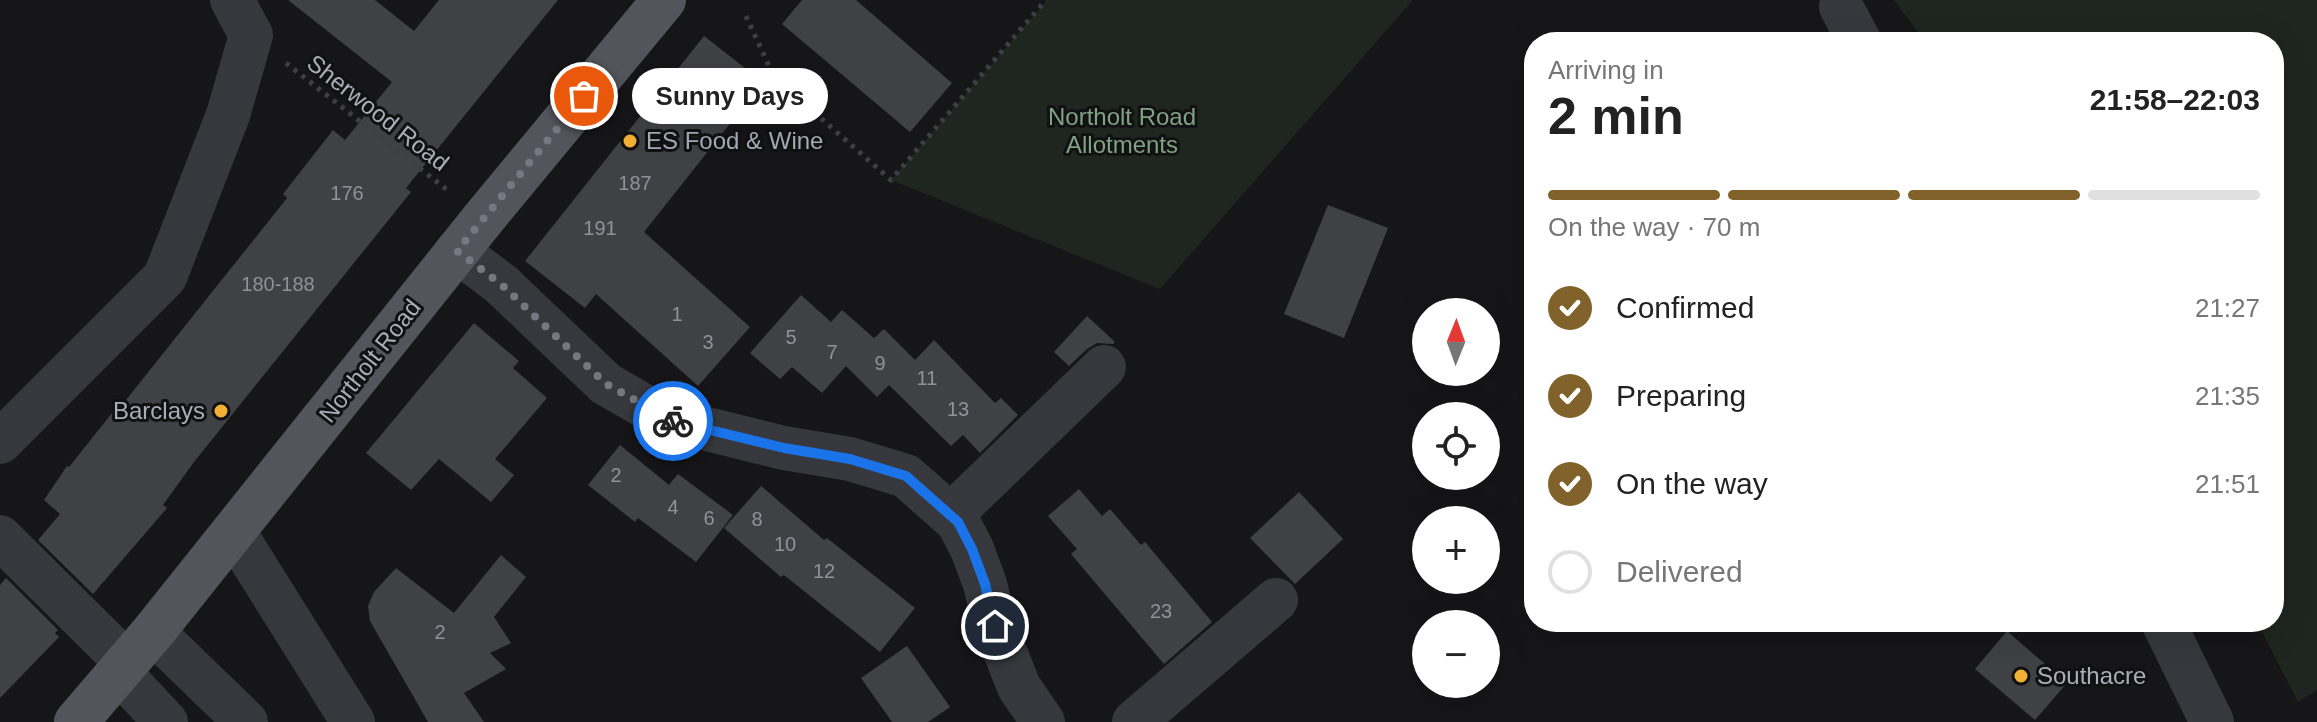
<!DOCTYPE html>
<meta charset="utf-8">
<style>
:root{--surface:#fff;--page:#f2f2f2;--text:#222;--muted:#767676;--line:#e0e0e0;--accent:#80622a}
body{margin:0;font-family:Helvetica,sans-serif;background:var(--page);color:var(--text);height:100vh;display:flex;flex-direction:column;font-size:30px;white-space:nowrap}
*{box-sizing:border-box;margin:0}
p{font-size:26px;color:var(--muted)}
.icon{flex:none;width:44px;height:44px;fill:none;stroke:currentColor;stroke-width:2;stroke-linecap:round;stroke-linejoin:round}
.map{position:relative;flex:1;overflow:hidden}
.sheet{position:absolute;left:1524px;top:32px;width:760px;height:600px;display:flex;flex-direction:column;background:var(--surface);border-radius:32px;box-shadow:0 8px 32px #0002}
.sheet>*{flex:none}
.needle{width:52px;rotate:1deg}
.buttons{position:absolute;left:1412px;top:298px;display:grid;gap:16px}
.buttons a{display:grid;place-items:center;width:88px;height:88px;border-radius:50%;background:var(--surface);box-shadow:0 8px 32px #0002;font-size:40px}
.pin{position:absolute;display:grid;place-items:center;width:68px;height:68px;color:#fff;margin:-34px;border:4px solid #fff;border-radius:50%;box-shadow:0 2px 8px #0007}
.courier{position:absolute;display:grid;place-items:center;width:80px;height:80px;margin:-40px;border:6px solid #1a73e8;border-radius:50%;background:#fff;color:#222;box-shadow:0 2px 10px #0007}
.bubble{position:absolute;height:56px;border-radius:28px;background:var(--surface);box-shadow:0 8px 32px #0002;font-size:26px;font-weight:800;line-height:56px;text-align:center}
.headline em{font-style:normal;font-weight:800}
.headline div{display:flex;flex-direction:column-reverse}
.headline{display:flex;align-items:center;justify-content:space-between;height:136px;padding:0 24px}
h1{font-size:52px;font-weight:800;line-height:60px}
.bar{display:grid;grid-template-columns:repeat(4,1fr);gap:12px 8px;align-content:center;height:96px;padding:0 24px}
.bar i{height:10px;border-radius:6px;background:var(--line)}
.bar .active{background:var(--accent)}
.bar p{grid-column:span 4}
ol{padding:0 24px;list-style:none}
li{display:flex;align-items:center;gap:24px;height:88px}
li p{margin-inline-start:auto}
li .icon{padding:8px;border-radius:50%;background:var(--accent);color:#fff;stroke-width:4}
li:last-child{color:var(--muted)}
li i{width:44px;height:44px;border:4px solid var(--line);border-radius:50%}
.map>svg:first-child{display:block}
.green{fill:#1e261f}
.building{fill:#404145}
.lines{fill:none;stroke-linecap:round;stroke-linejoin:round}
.path{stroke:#3d3f44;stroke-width:5;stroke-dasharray:4 6;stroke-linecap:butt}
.minor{stroke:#37383d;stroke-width:44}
.major{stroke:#53555c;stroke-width:44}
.done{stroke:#757880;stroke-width:8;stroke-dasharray:0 14.4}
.route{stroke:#1a73e8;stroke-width:10}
.poi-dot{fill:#f2b134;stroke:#111113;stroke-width:3}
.labels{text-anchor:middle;stroke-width:6;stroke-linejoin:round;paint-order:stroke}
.number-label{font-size:20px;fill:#8e929b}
.street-label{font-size:24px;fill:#a8adb8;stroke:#111113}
.park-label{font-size:24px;fill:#7fa381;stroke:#111113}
.poi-label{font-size:24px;fill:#a8adb8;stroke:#111113;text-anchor:start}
</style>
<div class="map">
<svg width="2317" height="722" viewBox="0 0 2317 722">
<rect width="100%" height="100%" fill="#161618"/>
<g class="green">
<path d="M1047,0H1413L1160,289L891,180Z"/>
<path d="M1894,0H2317V690L2298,702L2257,622H2274V42H1925Z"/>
</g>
<g class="building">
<path d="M288,0H375L414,31L439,0H558L406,188L411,192L194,462L163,505L167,508L93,594L38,540L60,514L44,500L67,466L69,467L120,403L122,405L287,198L283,194L333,130L345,140L392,82Z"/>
<path d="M802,0H856L952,83L910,132L782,24Z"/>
<path d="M704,36L763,82L644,232L750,327L698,386L596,294L585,308L525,261Z"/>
<path d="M1328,205L1388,228L1344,338L1284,314Z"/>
<path d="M801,295L831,322L842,310L874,338L884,329L915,360L934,340L995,403L1001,398L1018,415L980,453L963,435L951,446L889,385L877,397L846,366L822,393L792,367L780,379L750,353Z"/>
<path d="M1087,316L1115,342L1113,344L1097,343L1087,349L1069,366L1054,352Z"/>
<path d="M474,323L519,361L513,368L547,398L495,459L514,475L491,502L439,459L411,490L366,453Z"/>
<path d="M620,445L669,485L678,474L733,515L696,562L638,518L635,522L588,485Z"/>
<path d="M761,486L824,540L827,538L915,608L880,652L784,575L781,577L724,528Z"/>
<path d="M1079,489L1102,516L1110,509L1141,545L1145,542L1212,622L1164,664L1071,554L1077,549L1048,516Z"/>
<path d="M1299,492L1343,539L1295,584L1250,538Z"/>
<path d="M501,555L526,577L494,617L511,643L490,653L506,669L464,693L484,722H428L370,621L368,606L374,592L396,568L454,613Z"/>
<path d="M6,578L58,630L55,633L59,637L0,698V585Z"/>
<path d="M2007,631L2067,683L2035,720L1975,669Z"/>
<path d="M907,646L950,707L928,722H892L861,678Z"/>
</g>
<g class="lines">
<g class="path">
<path d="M746,16L774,77L891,180L1046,0"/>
<path d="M286,63L451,193"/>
</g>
<g class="minor">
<path d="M1841,7L1860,42"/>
<path d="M457,251L501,284L606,384L667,419L784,448L850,459L906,476L958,522L972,549L985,584L995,626L1019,687L1043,722"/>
<path d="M0,442L165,277L228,115L251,35L232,0"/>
<path d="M951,515L1104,367"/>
<path d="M234,532L353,722"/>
<path d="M0,537L127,663"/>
<path d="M2163,622L2212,722"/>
<path d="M153,632L246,722"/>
<path d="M119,672L166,722"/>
<path d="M1134,722L1276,600"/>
</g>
<path class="major" d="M76,722L153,632L483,219L664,0"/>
</g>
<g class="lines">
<path class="done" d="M584,96L457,251L501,284L606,384L673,421"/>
<path class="route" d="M673,421L784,448L850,459L906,476L958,522L972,549L985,584L995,626"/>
</g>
<g class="poi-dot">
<circle cx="630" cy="141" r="8"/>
<circle cx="221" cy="411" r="8"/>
<circle cx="2021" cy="676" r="8"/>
</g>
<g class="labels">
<g class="number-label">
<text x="635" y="190">187</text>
<text x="347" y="200">176</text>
<text x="600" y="235">191</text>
<text x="278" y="291">180-188</text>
<text x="677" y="321">1</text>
<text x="791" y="344">5</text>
<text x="708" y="349">3</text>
<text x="832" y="359">7</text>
<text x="880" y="370">9</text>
<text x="927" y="385">11</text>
<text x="958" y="416">13</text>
<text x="616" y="482">2</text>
<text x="673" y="514">4</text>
<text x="709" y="525">6</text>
<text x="757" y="526">8</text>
<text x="785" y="551">10</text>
<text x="824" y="578">12</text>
<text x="1161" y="618">23</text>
<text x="440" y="639">2</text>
</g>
<g class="street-label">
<text transform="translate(378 113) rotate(38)" y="8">Sherwood Road</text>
<text transform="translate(370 361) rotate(-52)" y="8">Northolt Road</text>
</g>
<g class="park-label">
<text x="1122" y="125">Northolt Road<tspan x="1122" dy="28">Allotments</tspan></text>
</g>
<g class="poi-label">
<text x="646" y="149">ES Food &amp; Wine</text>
<text x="205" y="419" text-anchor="end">Barclays</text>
<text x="2037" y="684">Southacre</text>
</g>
</g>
</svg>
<div class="buttons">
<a><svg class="needle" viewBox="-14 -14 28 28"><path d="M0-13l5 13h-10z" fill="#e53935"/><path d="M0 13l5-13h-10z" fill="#767676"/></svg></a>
<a><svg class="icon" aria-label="locate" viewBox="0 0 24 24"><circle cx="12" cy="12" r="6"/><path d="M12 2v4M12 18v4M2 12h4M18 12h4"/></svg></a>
<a>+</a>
<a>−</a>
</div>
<div class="pin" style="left:584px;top:96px;background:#ea580c"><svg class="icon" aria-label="bag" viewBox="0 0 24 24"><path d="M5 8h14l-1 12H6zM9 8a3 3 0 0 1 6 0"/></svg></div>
<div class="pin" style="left:995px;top:626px;background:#1f2937"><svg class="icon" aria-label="home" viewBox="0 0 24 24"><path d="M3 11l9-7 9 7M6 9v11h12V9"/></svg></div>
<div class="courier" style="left:673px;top:421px"><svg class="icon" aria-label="bike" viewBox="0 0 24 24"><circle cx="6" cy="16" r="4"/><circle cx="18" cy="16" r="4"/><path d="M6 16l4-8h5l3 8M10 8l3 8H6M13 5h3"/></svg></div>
<div class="bubble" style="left:632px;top:68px;width:196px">Sunny Days</div>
<section class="sheet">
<div class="headline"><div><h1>2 min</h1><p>Arriving in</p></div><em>21:58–22:03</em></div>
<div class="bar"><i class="active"></i><i class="active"></i><i class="active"></i><i></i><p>On the way · 70 m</p></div>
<ol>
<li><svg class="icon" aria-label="check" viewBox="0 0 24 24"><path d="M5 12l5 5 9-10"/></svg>Confirmed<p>21:27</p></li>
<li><svg class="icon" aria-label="check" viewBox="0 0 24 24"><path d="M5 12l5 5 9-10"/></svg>Preparing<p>21:35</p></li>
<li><svg class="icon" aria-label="check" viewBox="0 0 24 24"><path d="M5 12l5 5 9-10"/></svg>On the way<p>21:51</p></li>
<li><i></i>Delivered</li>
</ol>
</section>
</div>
